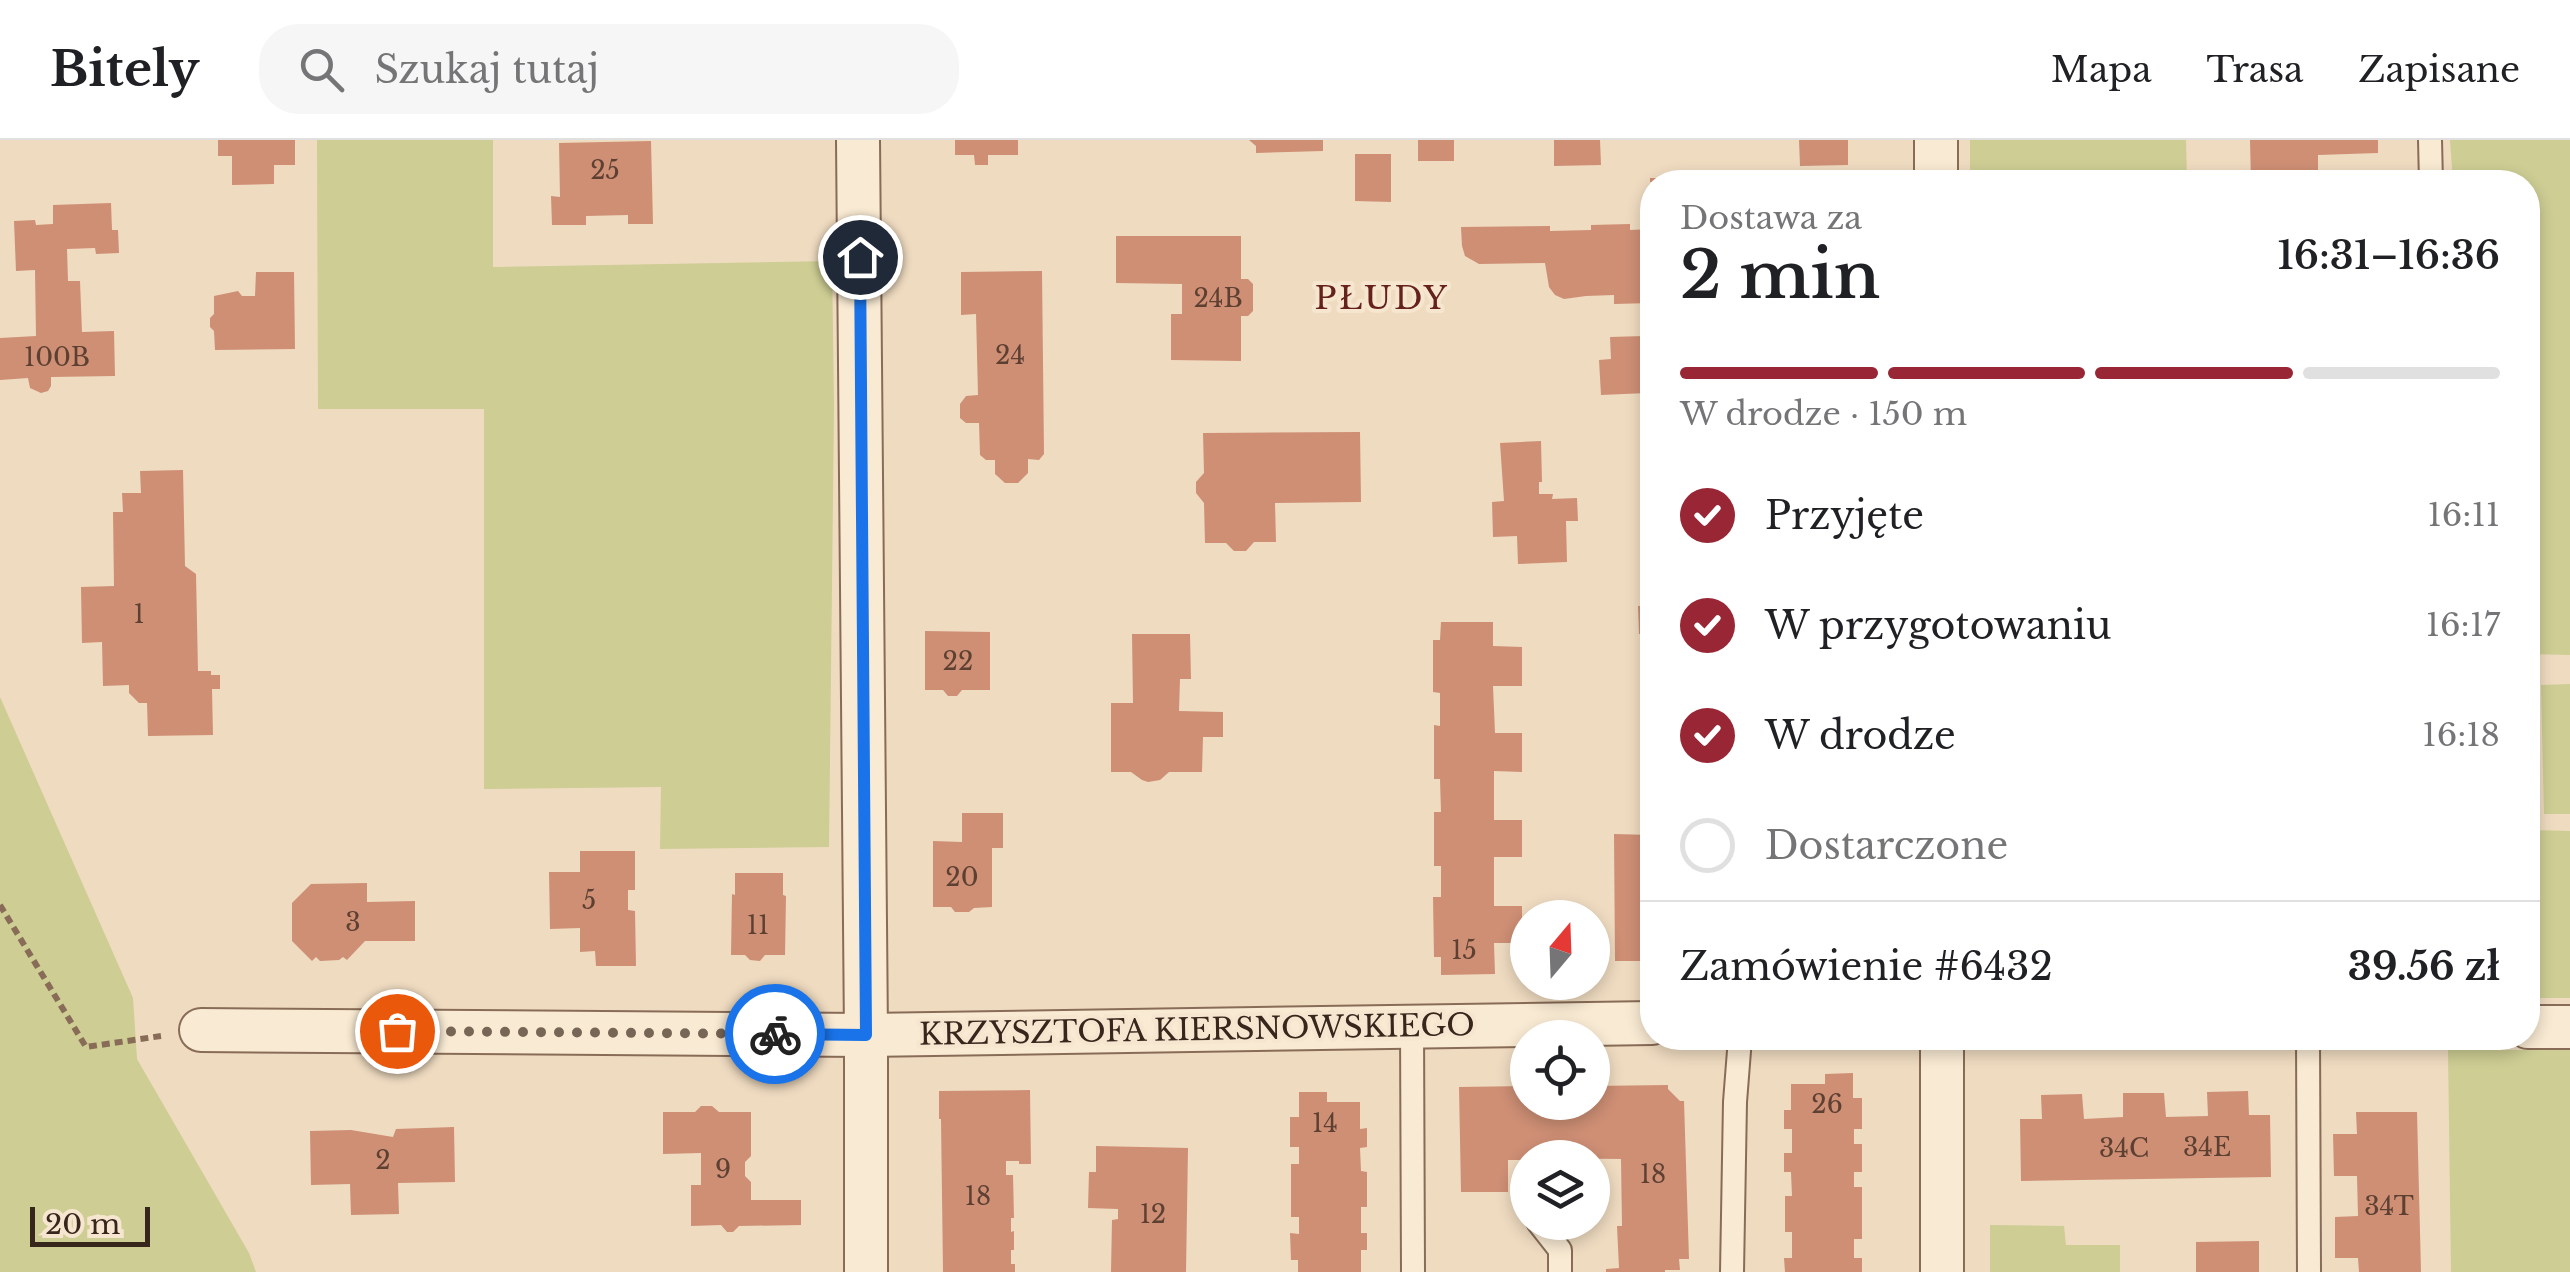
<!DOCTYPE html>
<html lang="pl">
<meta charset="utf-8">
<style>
:root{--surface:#fff;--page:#f6f6f6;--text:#202124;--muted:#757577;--line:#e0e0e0;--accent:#992634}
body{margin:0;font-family:"Libre Baskerville",serif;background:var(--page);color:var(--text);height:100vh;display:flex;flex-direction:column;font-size:38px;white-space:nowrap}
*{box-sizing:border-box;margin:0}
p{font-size:32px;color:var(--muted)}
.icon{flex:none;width:55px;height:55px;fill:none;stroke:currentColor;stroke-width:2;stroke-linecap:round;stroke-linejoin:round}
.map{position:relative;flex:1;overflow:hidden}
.side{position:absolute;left:1640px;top:30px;width:900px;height:880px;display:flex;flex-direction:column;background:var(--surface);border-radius:40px;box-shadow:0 5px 15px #0003}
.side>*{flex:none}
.needle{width:65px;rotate:19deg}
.fabs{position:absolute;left:1510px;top:760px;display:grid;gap:20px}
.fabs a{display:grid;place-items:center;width:100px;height:100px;border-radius:50%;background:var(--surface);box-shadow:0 5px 15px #0003;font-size:50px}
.scale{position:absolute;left:30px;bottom:25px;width:120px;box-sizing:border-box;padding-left:10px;border:5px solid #37261c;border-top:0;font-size:28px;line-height:35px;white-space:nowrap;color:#37261c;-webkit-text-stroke:8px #f6e6cf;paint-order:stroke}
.pin{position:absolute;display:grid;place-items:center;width:85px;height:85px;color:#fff;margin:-42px;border:5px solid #fff;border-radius:50%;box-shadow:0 2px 10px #0007}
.courier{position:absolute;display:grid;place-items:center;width:100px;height:100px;margin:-50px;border:8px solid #1a73e8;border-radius:50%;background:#fff;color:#222;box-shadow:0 2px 12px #0007}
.headline em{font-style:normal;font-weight:600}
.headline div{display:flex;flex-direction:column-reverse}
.headline{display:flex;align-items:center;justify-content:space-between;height:170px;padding:0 40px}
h1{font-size:65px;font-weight:600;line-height:75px}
.bar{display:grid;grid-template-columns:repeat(4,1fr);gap:15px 10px;align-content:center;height:120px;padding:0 40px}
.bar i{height:12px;border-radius:8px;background:var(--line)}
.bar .on{background:var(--accent)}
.bar p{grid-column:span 4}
.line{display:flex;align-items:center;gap:25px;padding:0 40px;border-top:2px solid var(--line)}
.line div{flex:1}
ol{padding:0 40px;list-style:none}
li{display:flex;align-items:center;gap:30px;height:110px}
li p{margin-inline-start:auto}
li .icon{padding:10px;border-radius:50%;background:var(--accent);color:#fff;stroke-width:4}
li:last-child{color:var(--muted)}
li i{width:55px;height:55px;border:5px solid var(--line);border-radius:50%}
header{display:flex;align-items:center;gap:60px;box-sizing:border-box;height:140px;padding:0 50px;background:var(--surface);border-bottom:2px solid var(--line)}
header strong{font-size:48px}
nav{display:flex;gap:55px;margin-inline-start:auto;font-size:35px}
.search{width:700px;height:90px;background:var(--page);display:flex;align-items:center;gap:25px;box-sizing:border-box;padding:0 35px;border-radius:40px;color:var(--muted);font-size:38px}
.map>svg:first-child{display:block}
.green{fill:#cdcd94}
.building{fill:#ce8f75}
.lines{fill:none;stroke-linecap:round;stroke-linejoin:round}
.service-casing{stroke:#886c57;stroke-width:26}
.minor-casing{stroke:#886c57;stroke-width:46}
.path{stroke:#886c57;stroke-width:6;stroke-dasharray:8 5;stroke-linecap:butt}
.service{stroke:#f9ead3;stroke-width:22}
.minor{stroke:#f9ead3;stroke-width:42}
.done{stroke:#776555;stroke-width:10;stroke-dasharray:0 18}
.route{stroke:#1a73e8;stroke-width:12}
.labels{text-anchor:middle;stroke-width:8;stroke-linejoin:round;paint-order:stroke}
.number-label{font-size:25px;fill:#5d4032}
.street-label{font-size:30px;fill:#37261c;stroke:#f6e6cf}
.neighbourhood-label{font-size:32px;letter-spacing:2.5px;fill:#65211b;stroke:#f6e6cf}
</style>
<header>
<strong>Bitely</strong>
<div class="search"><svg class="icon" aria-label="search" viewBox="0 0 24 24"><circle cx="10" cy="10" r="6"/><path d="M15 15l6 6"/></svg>Szukaj tutaj</div>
<nav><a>Mapa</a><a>Trasa</a><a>Zapisane</a></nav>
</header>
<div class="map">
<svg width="2570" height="1132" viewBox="0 0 2570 1132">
<rect width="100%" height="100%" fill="#efdbc0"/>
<g class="green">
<path d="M317,0H493V127L832,121L834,267L829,707L660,709L661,647L484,649V269H318Z"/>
<path d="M1970,0H2186L2187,42H1970Z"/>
<path d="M2450,0H2570V515L2528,514V42H2453Z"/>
<path d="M2570,544V674H2544L2541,545Z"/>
<path d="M0,557L133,858L137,919L249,1113L256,1132H0Z"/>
<path d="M2535,690L2570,691V858H2528V720L2533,716Z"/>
<path d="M2448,910H2570V1132H2451Z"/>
<path d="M1990,1085L2064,1086L2066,1105H2120V1132H1990Z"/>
</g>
<g class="building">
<path d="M218,0H295V25H274V44L232,45V16H218Z"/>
<path d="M955,0H1018V15H988V25H975L974,15H955Z"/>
<path d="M1249,0H1323V11L1256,13V6Z"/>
<rect x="1418" y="0" width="36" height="21"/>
<path d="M1554,0H1600L1601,25L1554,26Z"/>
<path d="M1799,0H1848V25L1800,26Z"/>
<path d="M2250,0H2378V13L2318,15V42H2251Z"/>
<path d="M651,1L653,84H628V75L586,76V85H552L551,56L560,57L559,3Z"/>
<path d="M1355,14H1391V62L1355,61Z"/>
<path d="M1728,33V42H1650V38H1674V34Z"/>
<path d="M111,63L112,90H118L119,113L96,114L95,108L67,109L68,141H80L82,192L114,191L115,236L51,237V246L48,251L41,253L30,248L28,238L0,240V198L36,196L35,130L16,131L14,81L35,80L36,85L53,84V65Z"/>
<path d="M1630,84V90L1652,89V163L1614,164V155L1586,156L1564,159L1555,155L1549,147L1545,123L1479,124L1465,116L1462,106L1461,87L1550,86V91L1591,90V85Z"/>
<path d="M1116,96H1241V139H1248L1253,144V171L1248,176H1241V221L1171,220V174H1182V144L1116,143Z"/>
<path d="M1042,131L1044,314L1039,320L1028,319V333L1018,343H1005L995,334V320H986L980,315L979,283H966L960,278V264L966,256L978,255L976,174L961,175V132Z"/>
<path d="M256,132H294L295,209L215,210L214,191L210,187V178L214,174V156L238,151L242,156H255Z"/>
<path d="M1650,188H1652V258H1647V253L1601,255L1599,220L1611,219L1610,197L1644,196Z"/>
<path d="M1360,292L1361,362L1275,363L1276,402H1254L1246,411H1234L1226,403H1205L1204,363L1196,353V342L1204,333L1203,293Z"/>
<path d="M1541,301L1542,342H1539V354H1553L1552,359L1577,358L1578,381H1566L1567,422L1518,424L1517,396L1493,397L1492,362L1504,361L1500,303Z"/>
<path d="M183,330L185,426L196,434L198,531H211V535H220V549H212L213,595L148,596L147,563H139L129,553V545L103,546L102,502L82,503L81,447L114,446L113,372H123L122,353H141L140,331Z"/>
<path d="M1652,465V494H1639L1638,466Z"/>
<path d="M1441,482H1493V506L1522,507V546H1493L1495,593H1522V632L1494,631V680H1522V717H1494V766H1522V803H1494L1495,834L1441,835V817H1434L1433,757H1441V726H1434V672H1441L1440,639H1434V585L1440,586V553L1433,552V500H1440Z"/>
<path d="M925,491L990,492V550H962L957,556H948L943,550H925Z"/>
<path d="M1132,494H1190L1191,539H1180L1179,571L1223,572V597H1203L1202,632H1169L1160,640L1148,642L1142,640L1131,632H1111V563H1133Z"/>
<path d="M962,673H1003V708H992V767L974,768L969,772H955L951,767H933V701L962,702Z"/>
<path d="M1614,694L1652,695V821H1615Z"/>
<path d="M580,711H635V750H628V770L635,771L636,826H596L595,811L580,812V788L550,789L549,732H580Z"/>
<path d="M735,733H783V755L786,756L785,815H765L760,821L750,820L745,815H731L732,754L735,755Z"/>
<path d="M367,743V762L415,761V801H365L347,820L343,817L339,820L320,821L316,817L312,821L292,801V763L311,744Z"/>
<path d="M1853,933V958H1862V989H1854V1004H1862V1032H1854V1047H1862V1099H1854V1118H1862V1132H1785L1784,1118H1792V1092H1785V1056H1792L1791,1032H1784V1013H1792V989H1784V970H1791V944H1825V934Z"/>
<path d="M1668,945V949L1680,961H1684L1689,1119H1679L1680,1130H1665V1132H1606V1129L1619,1128L1617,1086H1622L1621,1019L1528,1018V1020H1508V1052H1461L1459,947L1528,946V962H1592V946Z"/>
<path d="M1030,950L1031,1024H1019V1021H1006V1035H1013L1014,1078H1011V1092L1014,1091V1110H1011V1124H1015V1132H943L941,979H939V951Z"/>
<path d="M2248,951L2249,975H2270L2271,1037L2021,1041L2020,979H2042L2041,955L2082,954L2084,979L2123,977V953H2164L2166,977L2208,976L2207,952Z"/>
<path d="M1299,952H1327V962H1360V989L1367,988V1007L1360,1008L1361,1031L1367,1032V1067H1361V1093H1367V1110H1361V1132H1298V1120H1291L1290,1093L1299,1094V1077H1291V1024H1299V1007H1290V977H1299Z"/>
<path d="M701,966H712L719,972H751V1016L745,1022V1036L751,1042V1060H801V1085L739,1086L733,1092H727L721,1085L691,1086V1045H701V1013L663,1014V972H695Z"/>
<path d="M2356,972H2417L2421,1132H2359L2358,1118H2335V1077L2358,1076L2357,1036H2334L2333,994H2357Z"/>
<path d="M454,987L455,1042L398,1043L399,1074L351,1075L350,1044L311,1045L310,991L351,990L393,997L396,989Z"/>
<path d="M1096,1006L1188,1008L1186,1132H1111L1112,1080L1118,1079V1069L1088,1068L1089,1032H1096Z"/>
<path d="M2259,1101V1132H2196V1102Z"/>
</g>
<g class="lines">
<g class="service-casing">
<g id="service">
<path d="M2430,0L2431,42"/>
<path d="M1412,886L1413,1132"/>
<path d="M2308,898L2309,1132"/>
<path d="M1538,1082L1560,1110V1132"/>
<path d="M1732,1132L1735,962L1740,898"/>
</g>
</g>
<g class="minor-casing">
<g id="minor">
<path d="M858,0L866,895V1132"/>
<path d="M1936,0V42"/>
<path d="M2528,887H2570"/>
<path d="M201,890L866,895L1652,883"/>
<path d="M1942,898V1132"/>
</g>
</g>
<path class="path" d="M0,765L86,907L161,896"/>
<use href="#service" class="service"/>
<use href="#minor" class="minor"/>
</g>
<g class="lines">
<path class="done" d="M397,891L775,894"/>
<path class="route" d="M775,894L866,895L860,117"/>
</g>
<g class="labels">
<g class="number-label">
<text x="605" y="39">25</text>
<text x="1218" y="167">24B</text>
<text x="1010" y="224">24</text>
<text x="57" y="226">100B</text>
<text x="139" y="483">1</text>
<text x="958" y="530">22</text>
<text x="962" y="746">20</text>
<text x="589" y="769">5</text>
<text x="353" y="791">3</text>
<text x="758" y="794">11</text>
<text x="1464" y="819">15</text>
<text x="1827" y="973">26</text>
<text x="1325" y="992">14</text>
<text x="2207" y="1016">34E</text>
<text x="2124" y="1017">34C</text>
<text x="383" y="1029">2</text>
<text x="723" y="1038">9</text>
<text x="1653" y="1043">18</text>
<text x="978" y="1065">18</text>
<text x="2389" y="1075">34T</text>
<text x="1153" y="1083">12</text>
</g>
<g class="street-label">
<text transform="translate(1197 890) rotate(-1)" y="10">KRZYSZTOFA KIERSNOWSKIEGO</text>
</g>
<g class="neighbourhood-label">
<text x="1382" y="169">PŁUDY</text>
</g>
</g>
</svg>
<div class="fabs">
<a><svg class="needle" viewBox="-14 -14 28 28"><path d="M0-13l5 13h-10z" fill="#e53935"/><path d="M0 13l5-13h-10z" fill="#757577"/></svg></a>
<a><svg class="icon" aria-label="locate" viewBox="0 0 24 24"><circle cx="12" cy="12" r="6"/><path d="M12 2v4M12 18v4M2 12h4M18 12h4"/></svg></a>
<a><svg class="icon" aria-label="layers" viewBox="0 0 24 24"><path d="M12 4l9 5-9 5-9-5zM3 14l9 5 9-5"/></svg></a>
</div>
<div class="scale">20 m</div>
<div class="pin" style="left:397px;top:891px;background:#ea580c"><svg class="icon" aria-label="bag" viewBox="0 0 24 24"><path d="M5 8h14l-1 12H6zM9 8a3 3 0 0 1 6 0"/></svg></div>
<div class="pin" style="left:860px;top:117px;background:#1f2937"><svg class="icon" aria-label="home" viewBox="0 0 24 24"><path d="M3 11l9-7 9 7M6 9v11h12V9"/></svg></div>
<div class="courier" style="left:775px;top:894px"><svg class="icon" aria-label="bike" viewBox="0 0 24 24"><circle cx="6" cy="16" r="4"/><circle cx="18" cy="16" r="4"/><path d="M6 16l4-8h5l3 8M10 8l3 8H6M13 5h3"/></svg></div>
<section class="side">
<div class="headline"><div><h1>2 min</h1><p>Dostawa za</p></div><em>16:31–16:36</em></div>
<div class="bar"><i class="on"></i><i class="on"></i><i class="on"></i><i></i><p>W drodze · 150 m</p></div>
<ol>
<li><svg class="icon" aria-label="check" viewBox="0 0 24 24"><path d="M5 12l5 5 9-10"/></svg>Przyjęte<p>16:11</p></li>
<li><svg class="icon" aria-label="check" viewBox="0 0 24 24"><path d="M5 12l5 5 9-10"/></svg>W przygotowaniu<p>16:17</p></li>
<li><svg class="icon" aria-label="check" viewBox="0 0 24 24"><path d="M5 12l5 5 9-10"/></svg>W drodze<p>16:18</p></li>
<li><i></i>Dostarczone</li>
</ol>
<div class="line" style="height:130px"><div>Zamówienie #6432</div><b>39.56 zł</b></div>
</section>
</div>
